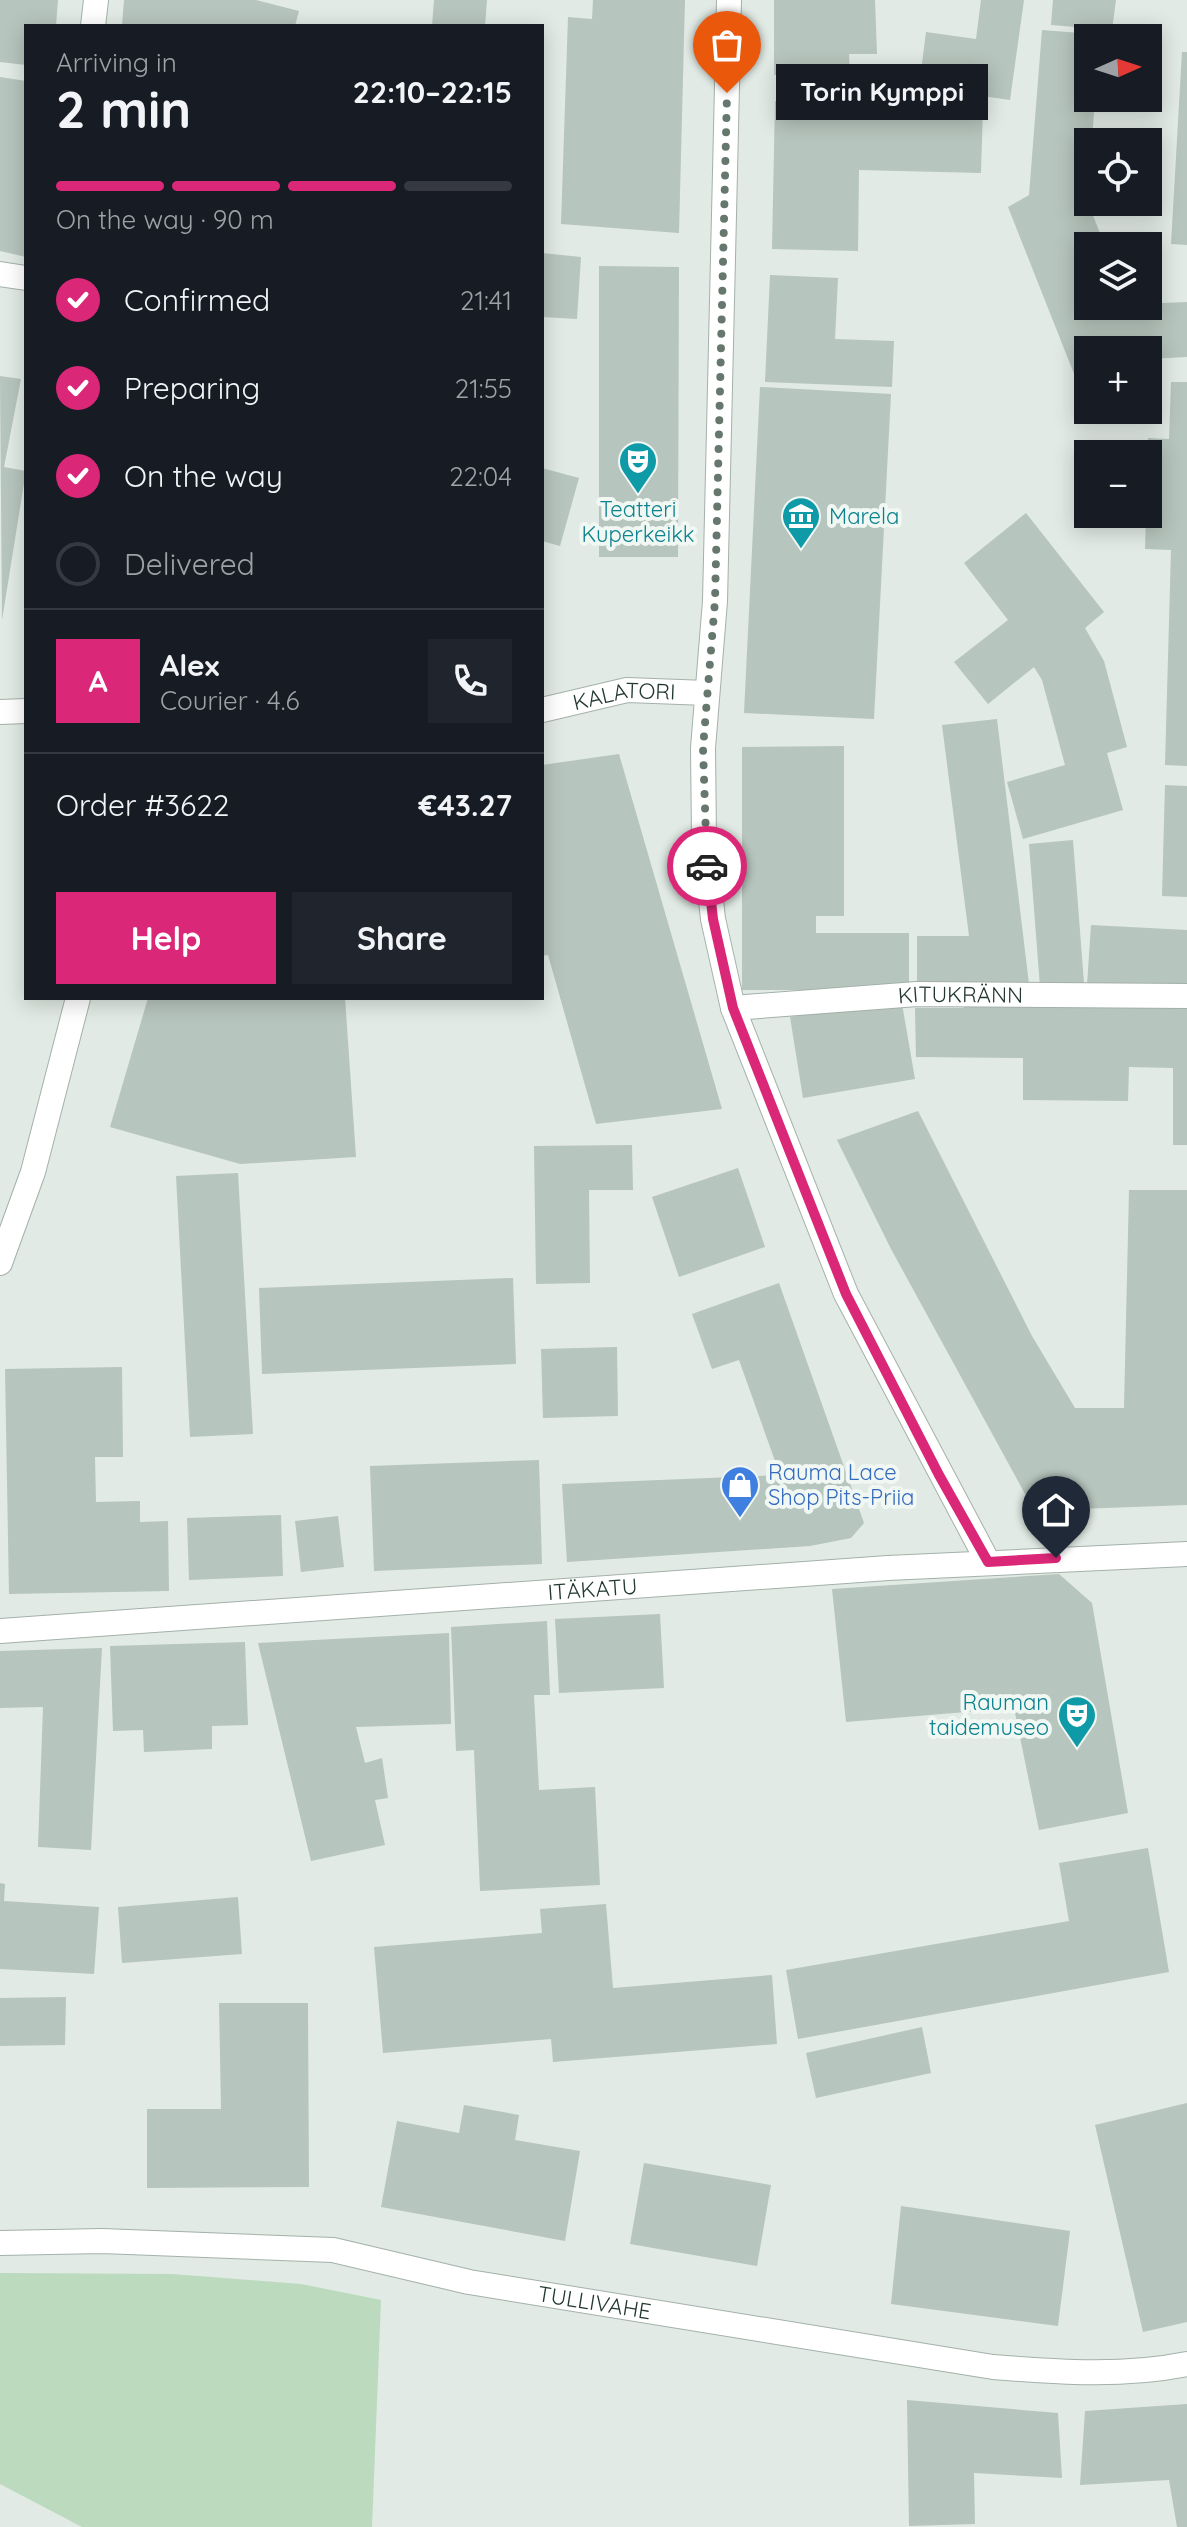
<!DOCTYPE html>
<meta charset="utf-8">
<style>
:root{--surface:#171b24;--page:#20242c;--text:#f1f3f6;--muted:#9ea1a6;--line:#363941;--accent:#db2777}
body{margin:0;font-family:Quicksand,sans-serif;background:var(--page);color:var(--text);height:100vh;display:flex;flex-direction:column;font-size:30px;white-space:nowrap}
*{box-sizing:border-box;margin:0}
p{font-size:26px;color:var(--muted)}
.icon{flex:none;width:44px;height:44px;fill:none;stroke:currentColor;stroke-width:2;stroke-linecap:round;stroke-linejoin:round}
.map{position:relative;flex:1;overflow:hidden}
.side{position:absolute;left:24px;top:24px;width:520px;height:976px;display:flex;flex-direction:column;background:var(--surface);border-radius:0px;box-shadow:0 4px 20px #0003}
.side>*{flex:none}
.needle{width:52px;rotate:87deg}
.tools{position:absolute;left:1074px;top:24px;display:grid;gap:16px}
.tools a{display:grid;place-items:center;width:88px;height:88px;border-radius:0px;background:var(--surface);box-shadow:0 4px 20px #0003;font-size:40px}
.pin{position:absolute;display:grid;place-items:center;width:68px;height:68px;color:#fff;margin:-82px -34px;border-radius:50% 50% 50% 0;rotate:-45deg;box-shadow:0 0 8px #0007}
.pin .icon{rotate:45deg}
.courier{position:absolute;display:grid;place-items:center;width:80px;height:80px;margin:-40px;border:6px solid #db2777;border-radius:50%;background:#fff;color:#222;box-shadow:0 2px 10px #0007}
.bubble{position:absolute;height:56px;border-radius:0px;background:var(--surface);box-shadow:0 4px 20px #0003;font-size:26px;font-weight:700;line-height:56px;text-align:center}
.head em{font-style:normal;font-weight:700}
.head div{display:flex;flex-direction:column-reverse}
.head{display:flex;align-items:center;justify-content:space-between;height:136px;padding:0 32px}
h1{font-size:52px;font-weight:700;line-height:60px}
.bar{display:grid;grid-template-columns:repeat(4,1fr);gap:12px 8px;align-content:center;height:96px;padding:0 32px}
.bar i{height:10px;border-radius:6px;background:var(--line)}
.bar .on{background:var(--accent)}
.bar p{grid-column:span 4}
.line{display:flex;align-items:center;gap:20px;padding:0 32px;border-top:2px solid var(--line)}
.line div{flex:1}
.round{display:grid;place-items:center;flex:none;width:84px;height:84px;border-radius:0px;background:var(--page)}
ol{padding:0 32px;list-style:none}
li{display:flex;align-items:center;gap:24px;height:88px}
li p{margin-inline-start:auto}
li .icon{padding:8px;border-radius:50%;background:var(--accent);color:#fff;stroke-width:4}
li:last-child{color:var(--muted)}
li i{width:44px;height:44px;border:4px solid var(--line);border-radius:50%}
.button{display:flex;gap:16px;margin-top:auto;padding:16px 32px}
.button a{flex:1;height:92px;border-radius:0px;background:var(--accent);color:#fff;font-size:32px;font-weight:700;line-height:92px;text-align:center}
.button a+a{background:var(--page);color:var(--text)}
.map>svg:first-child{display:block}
.green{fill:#bbdabe}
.building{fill:#b6c5bd}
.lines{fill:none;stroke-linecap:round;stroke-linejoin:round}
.lane-casing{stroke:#a4b1aa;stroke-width:26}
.street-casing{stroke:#a4b1aa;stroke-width:26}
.lane{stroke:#fff;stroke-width:24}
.street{stroke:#fff;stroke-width:24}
.done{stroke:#66776e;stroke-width:8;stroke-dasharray:0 14.4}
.route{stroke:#db2777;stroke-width:10}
.labels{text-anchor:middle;stroke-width:8;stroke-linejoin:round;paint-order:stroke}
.culture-label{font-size:22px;fill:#0d838f;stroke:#f1f7f3}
.street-label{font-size:22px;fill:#23392f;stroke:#f1f7f3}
.shop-label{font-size:22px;fill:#366cbe;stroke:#f1f7f3;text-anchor:start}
</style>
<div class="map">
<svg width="1187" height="2527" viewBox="0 0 1187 2527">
<rect width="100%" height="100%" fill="#e1eae4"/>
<path class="green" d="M0,2273L172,2274L301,2284L381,2300L372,2527H82L0,2484Z"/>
<g class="building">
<path d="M0,0H58L56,26H26V65L0,62Z"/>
<path d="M124,0H256L299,11L295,26H122Z"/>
<path d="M434,0H487L485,26H432Z"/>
<path d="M593,0H685L679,233L561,224L568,17L592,19Z"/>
<path d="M774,0H875L877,54H849L850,75H774Z"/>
<path d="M981,0H1024L1010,100L919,87L926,32L976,39Z"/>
<path d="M1053,0H1116L1112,30L1051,25Z"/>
<path d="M1042,30L1119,36L1088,38V98H1095L1092,142H1088L1087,200L1105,246H1088V306L1187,302V357L1148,359V350H1088V397L1084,399L1008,207L1029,195Z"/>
<path d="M1182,52H1187V245L1171,244Z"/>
<path d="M0,77L26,81V257L0,251Z"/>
<path d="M775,101L983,106L981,173L859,170L858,251L772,249Z"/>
<path d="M542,253L581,257L577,319L542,317Z"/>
<path d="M599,266L679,267L678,557H599Z"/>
<path d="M770,275L838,278L835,339L894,341L892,387L765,382Z"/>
<path d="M0,376L21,379L4,467L26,471L2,620Z"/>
<path d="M1171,382H1187V766L1165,765L1171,550L1145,549L1148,438L1169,439Z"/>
<path d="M760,387L891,394L874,719L744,713Z"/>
<path d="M542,468L579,478L560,546L542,541Z"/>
<path d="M1026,513L1104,612L1085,628L1104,661L1127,747L1107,753L1123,810L1023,839L1007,782L1065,765L1042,680L1034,667L988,704L954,662L1008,620L964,563Z"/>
<path d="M997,719L1029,984L917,990V936H969L942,725Z"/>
<path d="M844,746V916H816V933H909V990H742V747Z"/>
<path d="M619,754L722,1109L596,1124L548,955L542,956V765Z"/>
<path d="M1165,785L1187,786V897L1162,896Z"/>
<path d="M1073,840L1084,983L1040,987L1029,844Z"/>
<path d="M1091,925L1187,930V991L1087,985Z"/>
<path d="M148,998H345L356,1157L240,1164L110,1127Z"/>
<path d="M901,998L915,1079L803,1098L790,1017Z"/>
<path d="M963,1002L1187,1003V1145H1173V1068L1129,1067L1128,1101L1023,1100V1058L916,1057L915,1008H964Z"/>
<path d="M918,1111L1032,1336L1075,1408H1124L1129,1190H1187V1505L1052,1510L1030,1503L891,1249L837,1140Z"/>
<path d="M632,1145L633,1190H589L590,1283L536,1284L534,1146Z"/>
<path d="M738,1168L765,1247L679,1277L652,1197Z"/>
<path d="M238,1173L253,1434L190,1437L176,1176Z"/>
<path d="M513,1278L516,1364L262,1374L259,1288Z"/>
<path d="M779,1283L864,1523L851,1538L810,1546L567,1562L562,1484L780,1475L739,1360L712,1369L692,1314Z"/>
<path d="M617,1347L618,1416L543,1418L541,1349Z"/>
<path d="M122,1367L123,1457H95L96,1502L140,1501V1522L168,1521L169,1591L9,1594L5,1369Z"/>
<path d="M539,1460L542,1564L374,1571L370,1466Z"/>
<path d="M281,1515L283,1576L189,1580L187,1518Z"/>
<path d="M338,1516L344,1567L301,1572L295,1521Z"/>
<path d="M1059,1574L1092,1603L1128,1813L1039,1830L1014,1708L846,1722L832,1589Z"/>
<path d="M660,1614L664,1688L559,1693L555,1619Z"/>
<path d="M547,1621L550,1695H534L539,1790L595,1787L600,1885L480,1891L474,1750L456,1751L451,1627Z"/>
<path d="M449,1633L451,1724L356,1727L365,1763L382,1758L388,1798L375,1800L385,1845L311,1861L258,1643Z"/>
<path d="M245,1642L248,1725L212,1726V1749L144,1752L143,1730L113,1731L110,1646Z"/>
<path d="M102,1648L91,1850L38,1847L43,1707L0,1708V1651Z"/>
<path d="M1148,1848L1169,1972L798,2039L786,1970L1069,1921L1059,1863Z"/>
<path d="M0,1883L5,1884L4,1901L99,1907L94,1974L0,1969Z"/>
<path d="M238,1897L242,1954L122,1963L118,1907Z"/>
<path d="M606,1904L613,1988L772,1975L777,2044L553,2062L551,2039L383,2053L374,1947L542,1933L540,1909Z"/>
<path d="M66,1997L65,2045L0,2046V1998Z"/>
<path d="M219,2003H308L309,2187L147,2188V2109H221Z"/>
<path d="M922,2027L931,2073L816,2098L806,2053Z"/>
<path d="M1187,2103V2322L1143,2332L1095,2125Z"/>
<path d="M464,2105L519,2115L515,2140L580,2151L565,2241L381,2207L397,2121L459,2133Z"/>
<path d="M644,2163L771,2185L757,2266L630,2244Z"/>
<path d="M901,2206L1070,2231L1058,2326L891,2304Z"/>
<path d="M907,2400L1058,2413L1062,2478L974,2473L975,2524L909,2526Z"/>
<path d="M1187,2404V2527H1177L1169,2480L1080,2485L1085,2411Z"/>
</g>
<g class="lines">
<g class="lane-casing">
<g id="lane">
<path id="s1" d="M733,1008L917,994L1187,996"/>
</g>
</g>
<g class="street-casing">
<g id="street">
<path d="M729,0L715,601L703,748L704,837L713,919L733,1008L846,1294L988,1562"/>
<path d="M93,26L96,0"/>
<path d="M0,274L26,278"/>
<path id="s2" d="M542,710L627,690L707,693"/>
<path d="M0,712L26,711"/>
<path d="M0,1263L33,1172L78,998"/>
<path id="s3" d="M0,1631L888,1568L1187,1554"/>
<path id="s4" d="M0,2243L102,2241L333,2250L469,2282L993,2367C1057,2372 1123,2377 1187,2364"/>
</g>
</g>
<use href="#lane" class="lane"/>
<use href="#street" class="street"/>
</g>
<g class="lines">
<path class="done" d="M707,866L703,748L715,601L727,93"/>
<path class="route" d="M707,866L713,919L733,1008L846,1294L939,1475L988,1562L1056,1558"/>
</g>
<defs>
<g id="theatre-pin" transform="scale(2)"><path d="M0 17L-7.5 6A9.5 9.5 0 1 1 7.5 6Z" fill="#0f9aa8" stroke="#f1f7f3"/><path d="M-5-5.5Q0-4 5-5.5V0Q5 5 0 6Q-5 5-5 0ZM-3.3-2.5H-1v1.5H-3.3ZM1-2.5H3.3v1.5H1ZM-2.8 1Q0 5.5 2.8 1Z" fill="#fff"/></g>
<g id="museum-pin" transform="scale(2)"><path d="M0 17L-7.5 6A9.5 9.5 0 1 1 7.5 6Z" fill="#0f9aa8" stroke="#f1f7f3"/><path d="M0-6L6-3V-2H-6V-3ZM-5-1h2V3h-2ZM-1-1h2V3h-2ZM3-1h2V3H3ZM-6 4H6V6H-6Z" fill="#fff"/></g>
<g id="shop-pin" transform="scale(2)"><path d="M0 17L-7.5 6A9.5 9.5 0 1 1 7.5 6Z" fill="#3f7fe0" stroke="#f1f7f3"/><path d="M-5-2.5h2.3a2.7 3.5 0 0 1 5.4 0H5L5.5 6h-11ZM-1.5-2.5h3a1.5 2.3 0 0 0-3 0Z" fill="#fff"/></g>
</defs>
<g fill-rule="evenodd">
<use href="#theatre-pin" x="638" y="461"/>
<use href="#museum-pin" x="801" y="516"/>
<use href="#shop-pin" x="740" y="1485"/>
<use href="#theatre-pin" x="1077" y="1715"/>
</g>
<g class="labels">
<g class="culture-label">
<text x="638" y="517">Teatteri<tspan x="638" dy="25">Kuperkeikk</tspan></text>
<text x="829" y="524" text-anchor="start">Marela</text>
<text x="1049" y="1710" text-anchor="end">Rauman<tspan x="1049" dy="25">taidemuseo</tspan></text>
</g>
<g class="street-label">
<text dy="8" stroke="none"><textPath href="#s2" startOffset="84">KALATORI</textPath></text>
<text dy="8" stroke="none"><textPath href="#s1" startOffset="228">KITUKRÄNN</textPath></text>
<text dy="8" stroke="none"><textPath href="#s3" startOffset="594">ITÄKATU</textPath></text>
<text dy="8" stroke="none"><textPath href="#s4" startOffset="600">TULLIVAHE</textPath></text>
</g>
<g class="shop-label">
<text x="768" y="1480">Rauma Lace<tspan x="768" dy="25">Shop Pits-Priia</tspan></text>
</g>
</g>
</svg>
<div class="tools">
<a><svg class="needle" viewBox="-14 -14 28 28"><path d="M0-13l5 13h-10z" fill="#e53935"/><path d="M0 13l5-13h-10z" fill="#9ea1a6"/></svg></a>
<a><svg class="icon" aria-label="locate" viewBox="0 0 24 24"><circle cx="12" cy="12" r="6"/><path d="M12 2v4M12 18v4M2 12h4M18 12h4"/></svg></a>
<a><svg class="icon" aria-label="layers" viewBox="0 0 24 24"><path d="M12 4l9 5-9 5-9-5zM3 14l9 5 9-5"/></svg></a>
<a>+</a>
<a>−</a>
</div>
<div class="pin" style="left:727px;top:93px;background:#ea580c"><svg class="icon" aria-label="bag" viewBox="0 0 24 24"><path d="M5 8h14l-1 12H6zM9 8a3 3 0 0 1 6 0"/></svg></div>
<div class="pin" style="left:1056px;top:1558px;background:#1f2937"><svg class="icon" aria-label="home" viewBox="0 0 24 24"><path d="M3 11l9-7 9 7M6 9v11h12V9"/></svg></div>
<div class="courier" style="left:707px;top:866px"><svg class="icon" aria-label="car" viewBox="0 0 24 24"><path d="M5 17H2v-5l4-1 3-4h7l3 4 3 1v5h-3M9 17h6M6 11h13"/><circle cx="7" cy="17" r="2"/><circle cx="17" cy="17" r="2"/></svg></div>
<div class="bubble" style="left:776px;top:64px;width:212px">Torin Kymppi</div>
<section class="side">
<div class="head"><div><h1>2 min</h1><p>Arriving in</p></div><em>22:10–22:15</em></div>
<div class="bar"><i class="on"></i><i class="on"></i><i class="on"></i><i></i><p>On the way · 90 m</p></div>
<ol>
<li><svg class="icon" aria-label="check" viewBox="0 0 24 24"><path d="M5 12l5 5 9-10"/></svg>Confirmed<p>21:41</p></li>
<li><svg class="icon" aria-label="check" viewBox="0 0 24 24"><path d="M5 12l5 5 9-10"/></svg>Preparing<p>21:55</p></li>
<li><svg class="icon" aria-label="check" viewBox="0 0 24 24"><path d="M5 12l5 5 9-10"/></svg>On the way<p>22:04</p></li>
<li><i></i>Delivered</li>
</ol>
<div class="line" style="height:144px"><b class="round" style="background:var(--accent);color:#fff">A</b><div><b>Alex</b><p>Courier · 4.6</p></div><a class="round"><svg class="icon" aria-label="phone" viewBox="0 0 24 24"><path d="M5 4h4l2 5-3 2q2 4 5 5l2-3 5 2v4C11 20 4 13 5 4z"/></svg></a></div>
<div class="line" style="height:104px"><div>Order #3622</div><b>€43.27</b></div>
<div class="button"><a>Help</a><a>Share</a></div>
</section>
</div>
